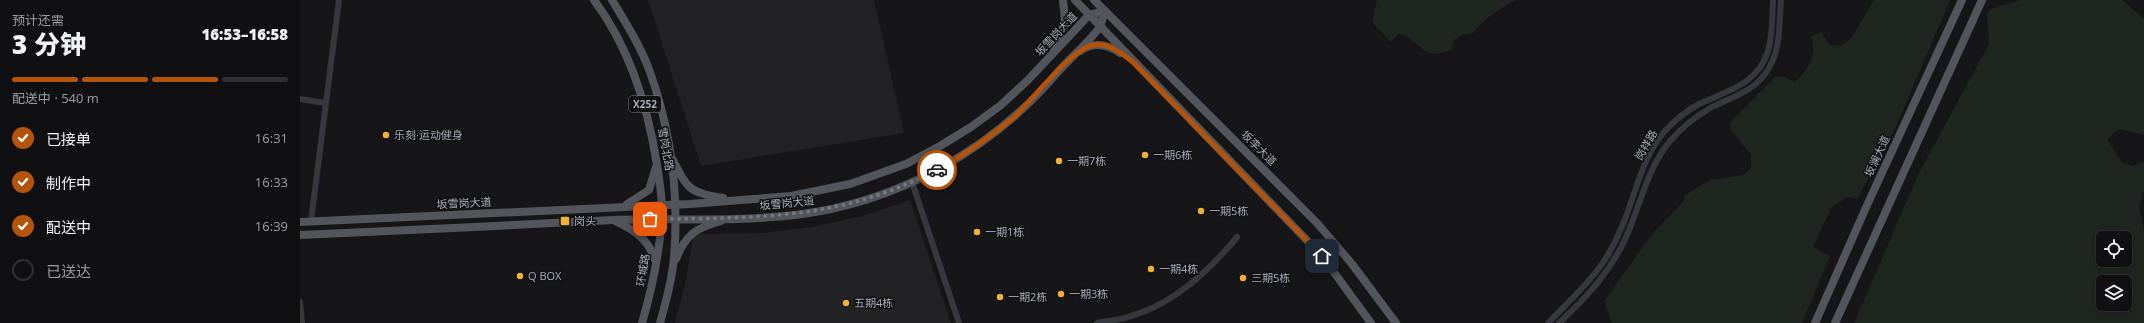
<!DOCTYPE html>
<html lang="zh">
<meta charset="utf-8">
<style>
:root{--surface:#101012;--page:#1e1e20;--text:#f1f3f6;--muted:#9c9d9f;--line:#303032;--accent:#b45309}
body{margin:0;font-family:"Open Sans","Noto Sans SC",sans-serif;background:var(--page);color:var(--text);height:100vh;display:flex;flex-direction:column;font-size:15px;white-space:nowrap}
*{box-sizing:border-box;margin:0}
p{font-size:13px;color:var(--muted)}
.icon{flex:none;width:22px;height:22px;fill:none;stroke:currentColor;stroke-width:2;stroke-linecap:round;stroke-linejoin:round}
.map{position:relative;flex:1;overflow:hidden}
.panel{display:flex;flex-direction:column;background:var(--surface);width:300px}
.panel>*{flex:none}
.controls{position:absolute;left:1796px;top:231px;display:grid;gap:8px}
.controls a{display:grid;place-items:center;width:36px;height:36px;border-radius:6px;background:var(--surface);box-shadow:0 2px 6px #0003,0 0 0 1px var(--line);font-size:20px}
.pin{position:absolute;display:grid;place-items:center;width:34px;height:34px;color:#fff;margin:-17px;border-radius:8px;box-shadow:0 2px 6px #0006}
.courier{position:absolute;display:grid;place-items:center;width:40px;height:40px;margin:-20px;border:3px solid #b45309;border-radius:50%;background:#fff;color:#222;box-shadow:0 1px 5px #0007}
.overview em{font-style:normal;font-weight:800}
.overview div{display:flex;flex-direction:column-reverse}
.overview{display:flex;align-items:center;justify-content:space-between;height:68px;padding:0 12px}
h1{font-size:26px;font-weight:800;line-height:30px}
.bar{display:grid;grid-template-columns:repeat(4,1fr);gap:6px 4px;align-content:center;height:48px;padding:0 12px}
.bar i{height:5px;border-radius:3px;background:var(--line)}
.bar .active{background:var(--accent)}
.bar p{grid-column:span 4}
ol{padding:0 12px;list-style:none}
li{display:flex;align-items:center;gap:12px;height:44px}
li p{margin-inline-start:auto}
li .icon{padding:4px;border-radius:50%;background:var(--accent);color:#fff;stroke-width:4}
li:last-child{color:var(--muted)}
li i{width:22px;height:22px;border:2px solid var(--line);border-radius:50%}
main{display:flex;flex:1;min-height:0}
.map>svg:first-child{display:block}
.built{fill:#222225}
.green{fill:#1e261f;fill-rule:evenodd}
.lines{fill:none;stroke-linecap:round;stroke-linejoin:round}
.minor{stroke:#37383d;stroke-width:6}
.major{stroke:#53555c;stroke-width:8}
.done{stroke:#757880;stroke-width:4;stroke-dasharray:0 7.2}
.route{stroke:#b45309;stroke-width:5}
.poi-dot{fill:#f2b134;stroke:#111113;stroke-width:1.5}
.labels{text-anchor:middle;stroke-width:3;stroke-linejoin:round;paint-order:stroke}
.shield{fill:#111113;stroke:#7b7e86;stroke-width:1}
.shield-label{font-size:10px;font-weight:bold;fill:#a8adb8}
.street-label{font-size:11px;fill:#a8adb8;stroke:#111113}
.poi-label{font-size:11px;fill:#a8adb8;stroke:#111113;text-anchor:start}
</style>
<main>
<section class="panel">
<div class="overview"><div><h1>3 分钟</h1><p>预计还需</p></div><em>16:53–16:58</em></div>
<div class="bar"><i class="active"></i><i class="active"></i><i class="active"></i><i></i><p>配送中 · 540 m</p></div>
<ol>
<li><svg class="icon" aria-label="check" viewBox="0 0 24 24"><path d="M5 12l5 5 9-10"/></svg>已接单<p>16:31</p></li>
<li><svg class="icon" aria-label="check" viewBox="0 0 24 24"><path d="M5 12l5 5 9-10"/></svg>制作中<p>16:33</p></li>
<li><svg class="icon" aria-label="check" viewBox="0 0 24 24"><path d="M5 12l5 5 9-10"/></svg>配送中<p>16:39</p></li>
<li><i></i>已送达</li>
</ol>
</section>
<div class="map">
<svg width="1844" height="323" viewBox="0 0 1844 323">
<rect width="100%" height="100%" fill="#161618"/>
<g class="built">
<path d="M348,0H574L604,133L401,166Z"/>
<path d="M610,200L651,323H375L385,284L394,234L461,233L512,227L562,216Z"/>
</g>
<g class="green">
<path d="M1077,0H1215C1199,9 1185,18 1173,33L1162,35L1154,40L1151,50C1121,62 1123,42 1099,33L1091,42L1072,22Z"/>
<path d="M1574,0H1650L1596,127L1557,199L1548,197L1532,206L1513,247L1530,256L1502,323H1312L1304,301L1352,234L1383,202L1385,195L1410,180L1444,175L1451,168V155L1431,130L1430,125L1433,119L1475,77H1485L1495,82C1509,69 1517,56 1511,36L1521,32L1529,44L1539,46L1551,39Z"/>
<path d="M1720,0H1822L1844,19V135L1818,129L1807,140L1822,162L1833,166L1844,161V190L1839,207L1844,231V323H1554L1618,175L1689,44L1687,14L1691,9ZM1803,238H1825V260H1803ZM1803,282H1825V304H1803Z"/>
</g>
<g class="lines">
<g class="minor">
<path d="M0,99L25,103"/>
<path d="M612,182L659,323"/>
<path d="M11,221L39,0"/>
<path d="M0,302L2,323"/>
<path d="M797,323C808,321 820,320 831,316C873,304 910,270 937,237"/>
<path d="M1248,323C1278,292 1303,272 1320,231C1335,199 1340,160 1364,132C1374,121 1386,111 1399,104C1427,91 1458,84 1468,51C1473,35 1472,17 1473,0"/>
<path d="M1259,323C1287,297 1312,270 1327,235C1341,203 1347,169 1370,141C1382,127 1396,116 1412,107C1434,96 1456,91 1469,68C1481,48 1479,23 1481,0"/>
</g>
<g class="major">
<path d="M294,0C330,48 348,107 357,165C360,183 363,201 362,219C359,255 352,289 342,323"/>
<path d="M312,0C326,23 341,47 350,72C371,131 379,196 374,258C372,280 366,302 360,323"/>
<path d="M775,0L1022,256L1071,323"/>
<path d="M794,0L1017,223L1052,264L1096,323"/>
<path d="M754,49L765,20L763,0"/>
<path d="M780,51C793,42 807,44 820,53"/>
<path d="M373,160C388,190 389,192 423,198"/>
<path d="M327,204L349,190L356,167"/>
<path d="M315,221C334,230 348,238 355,260"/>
<path d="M0,222L390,204L491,196L550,184L606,164L640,146L671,127L701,105L728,80L789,15L805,11"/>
<path d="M0,235C105,230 209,226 314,220C374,218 435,222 495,215C596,203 691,151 757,73C769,59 789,42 799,28C802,23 803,16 805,11"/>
<path d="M376,259C386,234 396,228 421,221"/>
<path d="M1515,323L1568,203L1662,0"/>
<path d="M1535,323L1682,0"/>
</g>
</g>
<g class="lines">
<path class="done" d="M350,219C457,218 540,220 637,170"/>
<path class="route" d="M637,170C664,155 689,138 713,118C732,101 771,49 793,45C809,42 822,54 834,63L1022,256"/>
</g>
<g class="poi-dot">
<circle cx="86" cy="135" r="4"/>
<circle cx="845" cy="155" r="4"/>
<circle cx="759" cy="161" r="4"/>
<circle cx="901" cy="211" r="4"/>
<rect x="260" y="216" width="10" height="10" rx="2"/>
<circle cx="677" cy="232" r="4"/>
<circle cx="851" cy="269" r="4"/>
<circle cx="220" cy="276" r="4"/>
<circle cx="943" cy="278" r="4"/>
<circle cx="761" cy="294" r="4"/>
<circle cx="700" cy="297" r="4"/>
<circle cx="546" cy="303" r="4"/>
</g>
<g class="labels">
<rect class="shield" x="329" y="96" width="32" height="16" rx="3"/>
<g class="shield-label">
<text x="345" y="108">X252</text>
</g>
<g class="street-label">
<text transform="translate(756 34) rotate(-47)" y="4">坂雪岗大道</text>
<text transform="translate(1346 145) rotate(-60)" y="4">岗祥路</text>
<text transform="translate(959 148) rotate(45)" y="4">坂李大道</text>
<text transform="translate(366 149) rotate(80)" y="4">雪岗北路</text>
<text transform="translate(1577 156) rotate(-65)" y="4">坂澜大道</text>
<text transform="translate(164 203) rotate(-3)" y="4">坂雪岗大道</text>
<text transform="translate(487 203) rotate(-6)" y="4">坂雪岗大道</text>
<text transform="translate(343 270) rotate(-81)" y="4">环城路</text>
</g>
<g class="poi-label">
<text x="94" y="139">乐刻·运动健身</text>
<text x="853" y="159">一期6栋</text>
<text x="767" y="165">一期7栋</text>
<text x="909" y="215">一期5栋</text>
<text x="274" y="225">岗头</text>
<text x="685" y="236">一期1栋</text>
<text x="859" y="273">一期4栋</text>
<text x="228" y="280">Q BOX</text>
<text x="951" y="282">三期5栋</text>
<text x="769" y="298">一期3栋</text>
<text x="708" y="301">一期2栋</text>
<text x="554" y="307">五期4栋</text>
</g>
</g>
</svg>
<div class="controls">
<a><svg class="icon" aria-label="locate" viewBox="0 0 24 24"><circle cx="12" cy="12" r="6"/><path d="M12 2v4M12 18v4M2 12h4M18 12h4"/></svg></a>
<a><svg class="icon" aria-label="layers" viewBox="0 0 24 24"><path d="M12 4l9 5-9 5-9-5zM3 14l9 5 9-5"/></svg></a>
</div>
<div class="pin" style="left:350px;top:219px;background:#ea580c"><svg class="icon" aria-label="bag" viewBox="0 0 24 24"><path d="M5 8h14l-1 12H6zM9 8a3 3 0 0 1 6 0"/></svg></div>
<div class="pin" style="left:1022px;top:256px;background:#1f2937"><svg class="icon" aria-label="home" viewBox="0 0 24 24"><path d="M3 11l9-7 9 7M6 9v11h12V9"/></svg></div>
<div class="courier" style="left:637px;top:170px"><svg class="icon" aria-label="car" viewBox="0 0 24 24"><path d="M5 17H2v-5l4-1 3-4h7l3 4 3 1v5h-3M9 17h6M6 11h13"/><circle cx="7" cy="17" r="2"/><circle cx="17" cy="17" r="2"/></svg></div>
</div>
</main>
